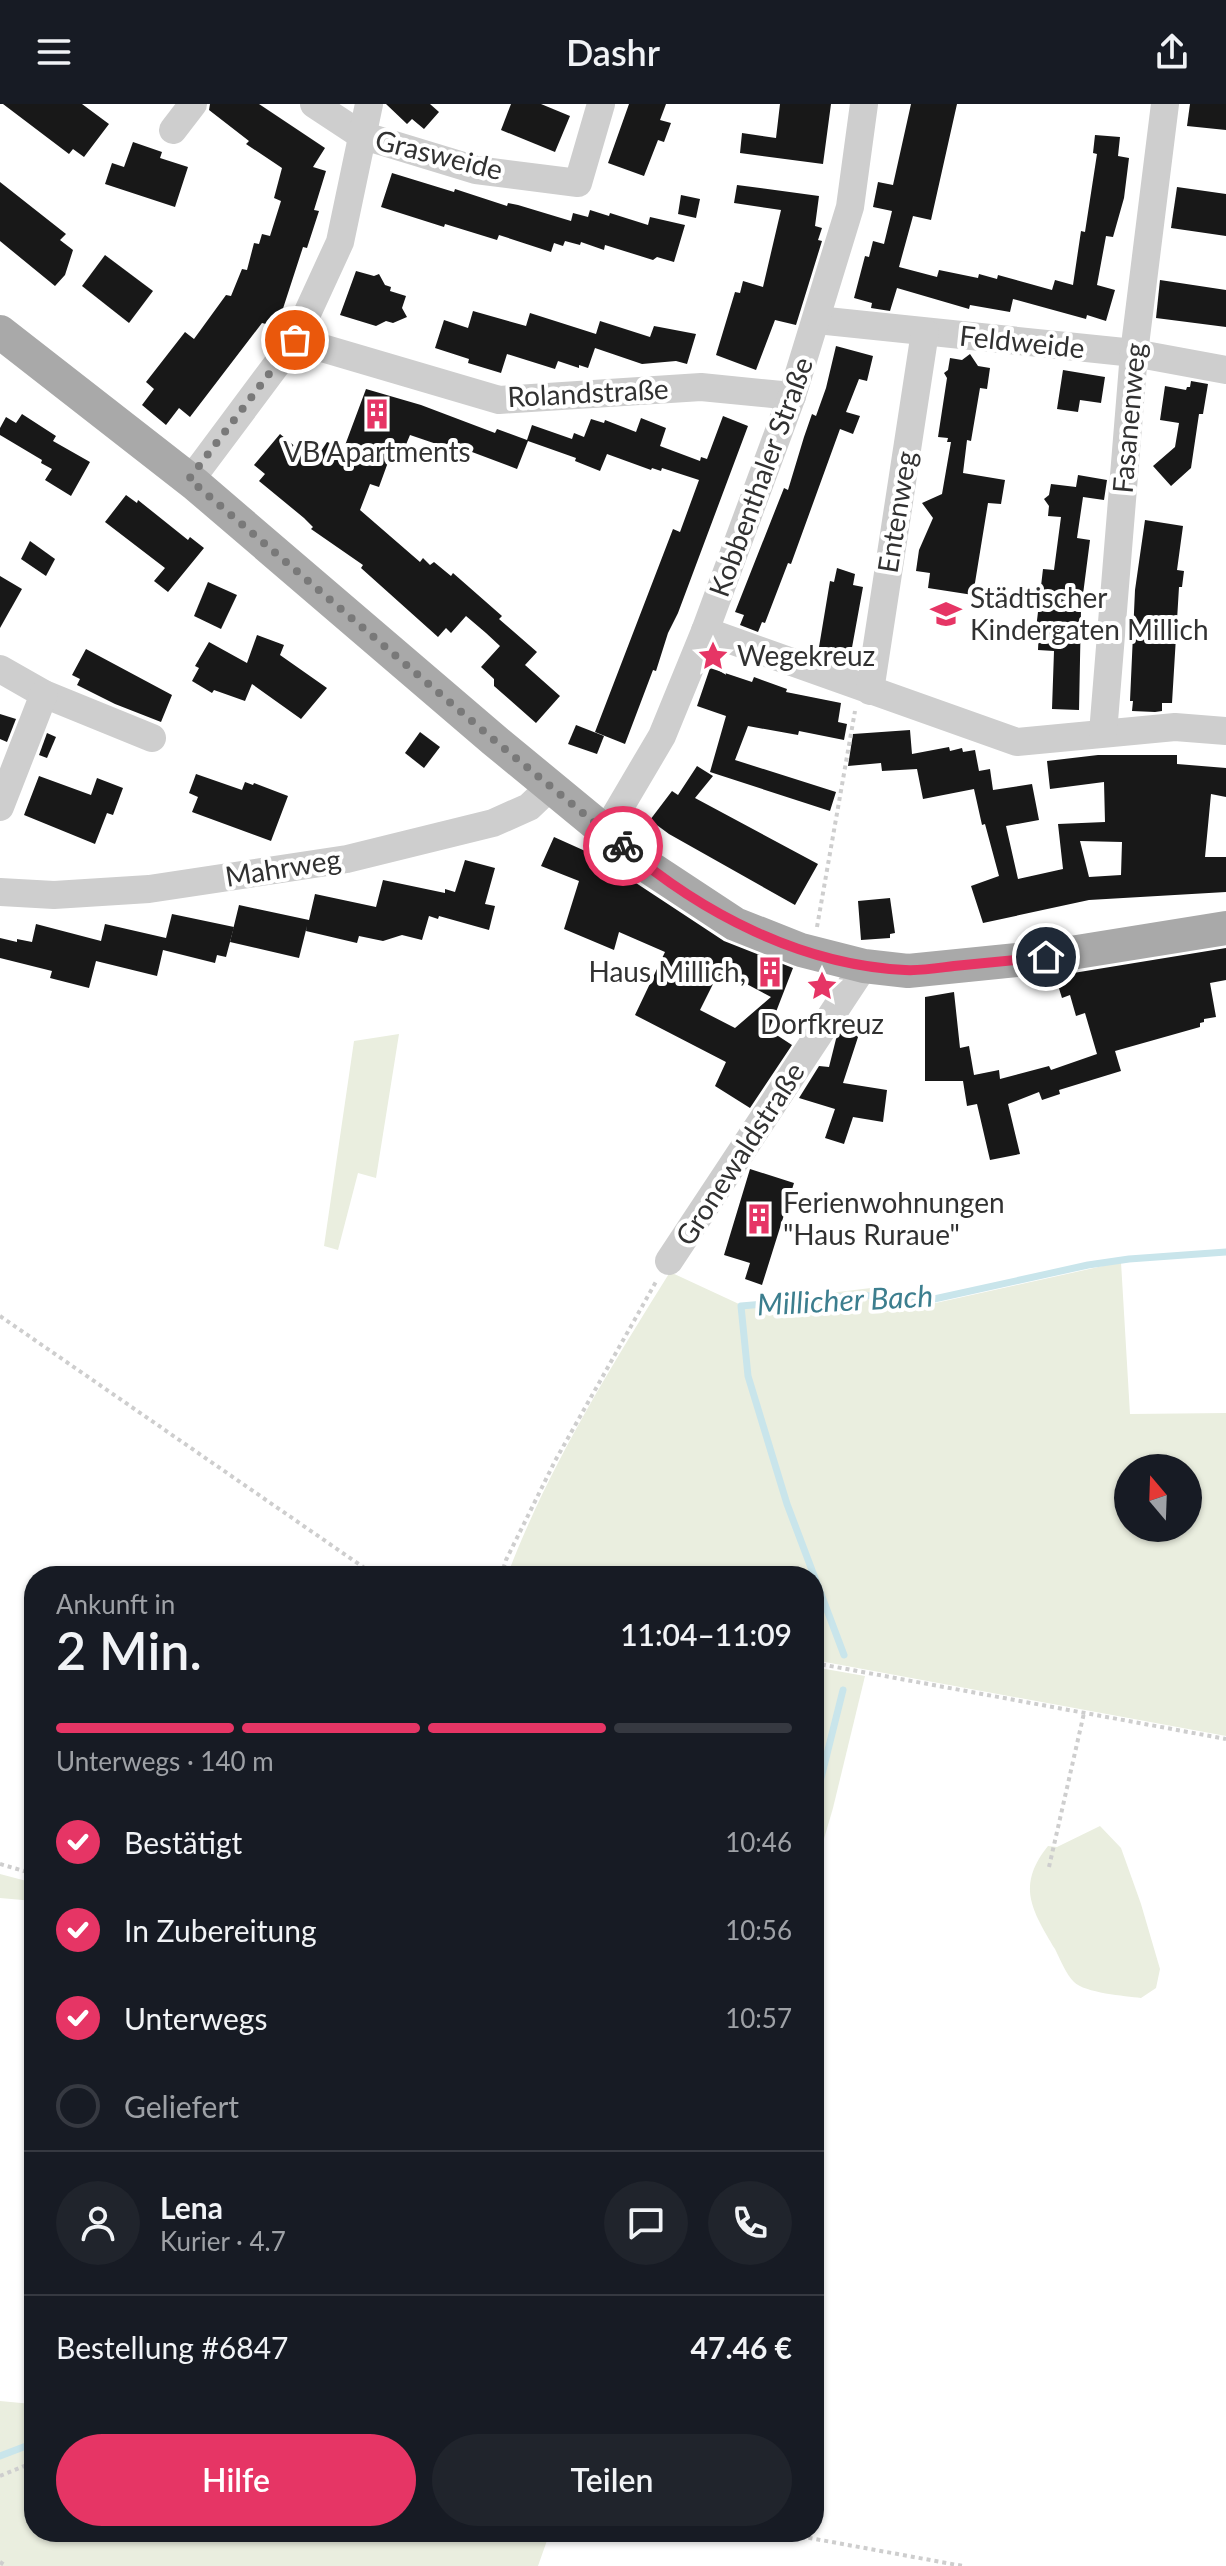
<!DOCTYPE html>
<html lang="de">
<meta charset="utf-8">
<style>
:root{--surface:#171b24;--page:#20242c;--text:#f1f3f6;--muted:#9ea1a6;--line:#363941;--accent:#e63565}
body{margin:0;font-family:Lato,sans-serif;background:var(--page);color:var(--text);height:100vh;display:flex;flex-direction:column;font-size:30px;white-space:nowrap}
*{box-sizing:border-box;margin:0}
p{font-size:26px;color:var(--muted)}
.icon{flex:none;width:44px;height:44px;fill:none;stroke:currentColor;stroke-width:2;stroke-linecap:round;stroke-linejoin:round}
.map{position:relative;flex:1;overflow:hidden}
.sheet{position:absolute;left:24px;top:1462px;width:800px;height:976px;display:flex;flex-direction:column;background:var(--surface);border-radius:32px;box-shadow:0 2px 6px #0004}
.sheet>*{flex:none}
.needle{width:52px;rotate:341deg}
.tools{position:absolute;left:1114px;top:1350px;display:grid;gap:16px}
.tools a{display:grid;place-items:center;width:88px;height:88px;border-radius:50%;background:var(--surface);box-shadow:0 2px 6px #0004;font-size:40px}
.pin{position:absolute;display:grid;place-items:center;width:68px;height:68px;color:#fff;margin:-34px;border:4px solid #fff;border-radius:50%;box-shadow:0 2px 8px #0007}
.courier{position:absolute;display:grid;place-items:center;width:80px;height:80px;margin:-40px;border:6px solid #e63565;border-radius:50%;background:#fff;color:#222;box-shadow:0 2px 10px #0007}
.summary em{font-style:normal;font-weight:600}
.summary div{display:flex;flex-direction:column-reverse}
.summary{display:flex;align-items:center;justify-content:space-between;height:136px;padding:0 32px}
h1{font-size:52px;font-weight:600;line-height:60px}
.bar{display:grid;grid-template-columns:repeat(4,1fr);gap:12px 8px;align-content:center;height:96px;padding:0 32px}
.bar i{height:10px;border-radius:6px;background:var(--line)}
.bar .current{background:var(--accent)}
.bar p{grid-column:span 4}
.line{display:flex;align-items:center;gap:20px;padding:0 32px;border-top:2px solid var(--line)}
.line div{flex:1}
.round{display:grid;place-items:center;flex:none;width:84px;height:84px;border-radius:42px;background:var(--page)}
ol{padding:0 32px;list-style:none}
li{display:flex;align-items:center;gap:24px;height:88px}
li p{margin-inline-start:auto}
li .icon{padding:8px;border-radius:50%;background:var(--accent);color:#fff;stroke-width:4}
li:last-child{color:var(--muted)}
li i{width:44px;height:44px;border:4px solid var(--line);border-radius:50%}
.action{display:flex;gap:16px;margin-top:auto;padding:16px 32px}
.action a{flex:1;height:92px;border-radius:48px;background:var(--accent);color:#fff;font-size:32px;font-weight:600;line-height:92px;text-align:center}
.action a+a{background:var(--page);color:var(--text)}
header{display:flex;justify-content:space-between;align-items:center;height:104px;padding:0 32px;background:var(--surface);font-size:36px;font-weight:600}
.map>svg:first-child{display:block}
.green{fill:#eaeedf;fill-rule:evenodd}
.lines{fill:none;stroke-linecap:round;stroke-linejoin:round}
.stream{stroke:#c9e5eb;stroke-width:7}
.building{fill:#181818;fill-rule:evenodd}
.path{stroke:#cecece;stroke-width:4;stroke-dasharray:4 4;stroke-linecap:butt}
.minor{stroke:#cecece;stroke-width:28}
.major{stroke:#a9a9a9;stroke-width:34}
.done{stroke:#797979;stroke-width:8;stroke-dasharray:0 14.4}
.route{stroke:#e63565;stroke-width:10}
.labels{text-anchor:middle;stroke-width:8;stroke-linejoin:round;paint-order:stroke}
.street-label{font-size:28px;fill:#313131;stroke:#fff}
.poi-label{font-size:28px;fill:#313131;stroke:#fff;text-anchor:start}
.water-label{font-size:30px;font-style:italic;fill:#3c7e8e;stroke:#fff}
</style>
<header><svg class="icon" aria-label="menu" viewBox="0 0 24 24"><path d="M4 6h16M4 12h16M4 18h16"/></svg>Dashr<svg class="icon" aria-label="share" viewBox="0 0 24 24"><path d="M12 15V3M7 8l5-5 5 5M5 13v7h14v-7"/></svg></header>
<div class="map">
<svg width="1226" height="2462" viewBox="0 0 1226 2462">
<rect width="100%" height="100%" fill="#fff"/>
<g class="green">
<path d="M399,930L376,1074L358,1069L338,1146L324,1142L354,937Z"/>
<path d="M1121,1158L1130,1310L1226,1309V1632L814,1556V1472H507C547,1366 610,1264 670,1168L739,1200L879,1183L931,1200ZM1128,1364H1188V1424H1128Z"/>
<path d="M814,1563L865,1572L833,1704L814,1769Z"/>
<path d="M1100,1722L1121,1744L1141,1800L1160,1865L1156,1884L1141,1894C1125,1892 1085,1889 1074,1878C1066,1870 1060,1855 1055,1845C1032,1806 1016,1782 1048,1742L1057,1743Z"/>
<path d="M0,1770L34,1779V1797L0,1794Z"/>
<path d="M0,2297L32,2300L34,2298V2428H550L538,2462H0Z"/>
</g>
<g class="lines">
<g class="stream">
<path d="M844,1551L787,1400L748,1272L741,1202L861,1191L925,1197L1088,1161L1129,1155L1226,1148"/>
<path d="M814,1702L843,1586"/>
<path d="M0,2352L34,2339"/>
</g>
</g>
<g class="building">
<path d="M3,0H82L109,20L84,53L73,45L69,50Z"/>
<path d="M210,0H259L325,44L313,63L326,67L314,106L319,107L307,144L303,143L277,223L262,219L190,313L179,304L166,321L142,301L154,285L146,278L185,228L194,235L226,191L231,192L242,165L247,166L254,139L259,140L262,130L270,132L281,97L274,94L282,64L246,40L249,37L209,6Z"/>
<path d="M386,0H430L439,8L424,25L412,15L407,20Z"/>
<path d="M511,0H541L570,12L555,48L501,26Z"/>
<path d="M629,0H666L660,16L671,19L664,38L658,36L644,72L608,59Z"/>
<path d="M780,0H831L823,60L740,49L742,29L776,34Z"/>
<path d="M911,0H957L931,116L913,112L899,163L937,173L939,166L978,174L979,170L997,175L998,171L1052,186L1055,176L1073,181L1081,127L1085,128L1097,50L1093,49L1095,31L1120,33L1118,52L1129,54L1124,94L1113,133L1106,132L1097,181L1115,186L1106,217L1087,211L1086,215L1013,195L1010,208L970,201L969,205L897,184L890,207L871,204L872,199L854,194L865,152L869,153L873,137L884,140L892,107L873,103L878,78L893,81Z"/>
<path d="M1190,0H1226V26L1187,22Z"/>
<path d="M133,38L162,48L160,54L188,63L175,103L105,80L112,59L124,63Z"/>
<path d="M392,69L454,88L455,85L507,102L508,99L518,101L571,117L573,109L588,113L590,106L609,112L610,109L648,121L650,113L685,121L674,158L657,153L653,156L605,141L604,146L581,138L580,141L565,137L563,142L554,139L551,148L499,131L497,136L445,120L444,123L381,103Z"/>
<path d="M0,78L66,130L60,136L73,146L65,171L55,182L0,137Z"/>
<path d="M737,81L819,92L815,122L822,124L818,136L822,137L796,221L775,216L756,266L716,251L735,188L740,189L743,177L763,183L781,106L734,99Z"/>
<path d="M1177,83L1226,90V132L1171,124Z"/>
<path d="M681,91L700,95L696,114L678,110Z"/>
<path d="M105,151L153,187L129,219L82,182Z"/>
<path d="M356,167L374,172L379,170L385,181L391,183L390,187L406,192L402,204L407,213L393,219L386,217L376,222L340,211Z"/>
<path d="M1160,176L1226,186V223L1156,214Z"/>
<path d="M473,207L526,222L530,209L596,230L600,217L650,233L654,222L696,230L687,260L676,257L642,260L595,244L588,264L579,261V264L558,257L555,265L507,250L501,269L468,259L469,255L435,244L444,216L468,224Z"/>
<path d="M836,242L873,252L867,277L859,275L846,308L860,312L853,330L840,325L791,460L788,459L765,519L762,518L758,528L740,521L744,511L735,508L784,384L788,386L804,333L812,310L816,312L826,284Z"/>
<path d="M970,250L978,262L990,264L987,285L980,284L971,337L967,336L963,369L1005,376L1001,400L988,399L973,491L928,484L930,469L916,467L919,446L933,414L922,399L942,390L951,338H947L948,334L938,333L947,274L944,269L948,266L950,254L962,256Z"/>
<path d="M1063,266L1105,273L1101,299L1080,296L1078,308L1057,305Z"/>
<path d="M1191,277L1208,280L1203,310H1199L1191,364L1171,382L1153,362L1175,343L1179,319L1160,316L1165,282L1186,286L1187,283H1190Z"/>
<path d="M366,285L421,301L495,329L497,325L527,336L532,321L572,335L574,329L584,333L591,315L604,319L605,316L636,328L641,314L666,324L660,342L700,357L701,353L707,355L723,312L748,322L678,509L668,529L656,567L653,566L625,640L595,628L673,425L680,428L699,376L662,364L661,367L652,364L651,366L607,350L600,367L575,357L576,354L528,337L517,365L464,345L463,349L410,331L405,343L395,339L379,383L370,380L360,406L420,458L423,454L430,461L434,458L451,472L453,469L502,512L499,515L537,548L525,561L560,592L536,619L494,582V575L481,563L500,542L486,529L466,512L451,529L446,524L438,533L361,464L363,461L311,425L313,423L304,414L259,377L265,370L254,361L280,330L314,358L327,338L344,344Z"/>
<path d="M22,310L56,332L53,337L90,358L71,392L45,376L52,365L41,359L42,356L0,331V324L6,313L16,319Z"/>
<path d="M1078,371L1107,376L1104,396L1083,393L1077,434L1090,436L1081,506L1079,606L1052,605L1054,547L1038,546L1039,525H1036L1043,465L1054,466L1061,413L1048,412L1049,402L1044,395L1049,391L1051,380L1076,383Z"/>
<path d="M126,391L137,399L138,396L188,436L190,433L204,444L168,488L154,477L165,464L105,418Z"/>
<path d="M1145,416L1183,422L1177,466L1184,467L1182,483H1179L1172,599H1162V607L1155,608L1132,607L1133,597H1130L1135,486Z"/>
<path d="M30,437L55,455L46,472L21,455Z"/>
<path d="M837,464L855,470L853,481L863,483L851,549L842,548L840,557L822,550L823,544L819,543L830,477L834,478Z"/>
<path d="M0,472L22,485L0,524Z"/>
<path d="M208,478L237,491L221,525L194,512Z"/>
<path d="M257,531L284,541L280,551L327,584L301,615L252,580L245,597L214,586L212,589L192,577L199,564L195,562L209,538L247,559Z"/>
<path d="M86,545L172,591L161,618L115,600L77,581L80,575L72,571Z"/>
<path d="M710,564L752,578L754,573L787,585L786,588L841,599L838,618L847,620L844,636L799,627L798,631L748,622L735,656L836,688L830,707L710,668L726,612L697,602Z"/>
<path d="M0,610L16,615L7,638L0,635Z"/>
<path d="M576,621L604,632L597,650L568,640Z"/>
<path d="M910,626L912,650L949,643L950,647L962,644L963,648L975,646L979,667L990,665L993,686L1032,680L1039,716L1006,722L1018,775L1063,765L1058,720L1105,718L1104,678L1050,685L1047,657L1098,651H1177V660L1226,664V693L1211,690L1205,753H1226V788L1089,796L983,819L971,782L999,772L985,720L982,721L974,685L923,695L917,665L882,667L881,659L848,662L853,630ZM1080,737L1122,738L1121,771L1089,773Z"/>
<path d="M420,628L440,643L424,664L405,649Z"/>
<path d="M47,629L56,633L47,654L39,651Z"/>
<path d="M697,662L713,672L695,694L818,760L795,801L669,730L650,716L672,687L678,691Z"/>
<path d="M196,670L242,686L245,678L253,681L254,679L288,692L271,737L192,708L198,693L189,689Z"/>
<path d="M39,672L91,691L97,674L123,684L113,711L107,709L95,740L24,711Z"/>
<path d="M554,733L612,759L636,779L724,837L793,864L769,926L792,941L750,1004L715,982L726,958L635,911L665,848L619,828L614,846L564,825L579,777L541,762ZM724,868L771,893L735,924L700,906L716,874L720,876Z"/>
<path d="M465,756L495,764L485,800L495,802L489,826L439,812L438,815L429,812L422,836L402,831L383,837L359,832L357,839L306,827L307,822L299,854L230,838L239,801L309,816L315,790L376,803L383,776L445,789V785L455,788Z"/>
<path d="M890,794L895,829L890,830V834L861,836L858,797Z"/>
<path d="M172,810L234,823L226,853L217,851L215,859L163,846L157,872L96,857L89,884L50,874L52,867L0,854V834L17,838V835L32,838L36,820L101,837L105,820L166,834Z"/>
<path d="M1226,844V876L1210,879L1216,913L1204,915V918L1200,919V923L1115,947L1121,967L1059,986L1060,990L1042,996L1039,988L1008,1000L1020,1050L990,1056L977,1000L967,1002L963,977H925V893L954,888L960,944L969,942L974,971L999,966L1000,975L1049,962L1051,966L1097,950L1085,909L1076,912L1070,891L1062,894L1055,872Z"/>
<path d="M844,923L860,927L843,979L887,986L883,1018L853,1013L844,1040L825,1034L835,1005L799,994L819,962L829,963L836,935Z"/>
<path d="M750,1065L794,1079L762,1181L745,1175L750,1159L724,1151Z"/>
</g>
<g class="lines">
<g class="path">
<path d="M817,823L855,607"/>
<path d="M0,1212L376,1472"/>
<path d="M501,1472L506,1456L555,1357L657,1176"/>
<path d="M814,1559L1226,1635"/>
<path d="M0,1760L34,1770"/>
<path d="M1049,1763L1084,1609"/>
<path d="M0,2372L34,2358"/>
<path d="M777,2428L963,2462"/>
<path d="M0,2458L6,2462"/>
</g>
<g class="minor">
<path d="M314,0L361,31L476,66L578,79L601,0"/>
<path d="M173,26L193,0"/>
<path d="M817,216L1134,249L1226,266"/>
<path d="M295,236L499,296L701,283L792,292"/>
<path d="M189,375L201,362L295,236L340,138L369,0"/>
<path d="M705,527L1017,638L1175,623L1226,627"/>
<path d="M0,565L44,590L152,634"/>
<path d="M870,587L925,228"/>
<path d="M1103,629L1134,249L1165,0"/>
<path d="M0,703L44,590"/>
<path d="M606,727L662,632L705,527L792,292L850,103L864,0"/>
<path d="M0,788L54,791L149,785L347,755L493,719L529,703L551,682"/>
<path d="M669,1157L864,862"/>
</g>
<path class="major" d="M0,228L195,380L494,636L647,762L735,820L801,846L864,862L908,867L1046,853L1226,824"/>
</g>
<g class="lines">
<path class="done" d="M295,236L189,375L494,636L623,742"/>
<path class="route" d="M623,742C701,809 801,861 905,866C921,867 938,864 954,862C985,859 1016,856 1046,853"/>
</g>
<defs>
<g id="building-bare" transform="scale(2.4)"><path d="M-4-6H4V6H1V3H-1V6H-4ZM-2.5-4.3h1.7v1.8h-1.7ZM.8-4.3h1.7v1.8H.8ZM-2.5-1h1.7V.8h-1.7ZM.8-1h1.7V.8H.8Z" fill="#e63565" stroke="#fff" stroke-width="2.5" paint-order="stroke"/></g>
<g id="school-bare" transform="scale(2.4)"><path d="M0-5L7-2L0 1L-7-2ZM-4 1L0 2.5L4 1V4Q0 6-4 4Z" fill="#e63565" stroke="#fff" stroke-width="2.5" paint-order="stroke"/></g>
<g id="sight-bare" transform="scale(2.4)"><path d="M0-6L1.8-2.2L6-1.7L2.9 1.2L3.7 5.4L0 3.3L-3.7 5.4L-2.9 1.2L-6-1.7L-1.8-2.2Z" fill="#e63565" stroke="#fff" stroke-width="2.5" paint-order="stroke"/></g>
</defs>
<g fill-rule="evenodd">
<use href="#building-bare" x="377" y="310"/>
<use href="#school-bare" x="946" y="510"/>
<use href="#sight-bare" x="713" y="552"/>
<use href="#building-bare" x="770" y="868"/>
<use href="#sight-bare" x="822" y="882"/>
<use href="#building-bare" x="759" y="1115"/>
</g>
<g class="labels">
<g class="street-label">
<text transform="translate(439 51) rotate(14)" y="10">Grasweide</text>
<text transform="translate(1022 238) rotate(6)" y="10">Feldweide</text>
<text transform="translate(588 289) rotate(-3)" y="10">Rolandstraße</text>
<text transform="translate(1129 314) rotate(-85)" y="10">Fasanenweg</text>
<text transform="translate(761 373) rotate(-70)" y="10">Kobbenthaler Straße</text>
<text transform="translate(897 408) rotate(-81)" y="10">Entenweg</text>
<text transform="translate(283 764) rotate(-9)" y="10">Mahrweg</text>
<text transform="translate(740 1050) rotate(-57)" y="10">Gronewaldstraße</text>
</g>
<g class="poi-label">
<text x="377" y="358" text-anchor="middle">VB Apartments</text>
<text x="970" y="504">Städtischer<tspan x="970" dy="32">Kindergaten Millich</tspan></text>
<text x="737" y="562">Wegekreuz</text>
<text x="746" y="878" text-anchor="end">Haus Millich,</text>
<text x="822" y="930" text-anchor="middle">Dorfkreuz</text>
<text x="783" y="1109">Ferienwohnungen<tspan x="783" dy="32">"Haus Ruraue"</tspan></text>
</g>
<g class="water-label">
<text transform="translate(845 1197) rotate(-3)" y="10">Millicher Bach</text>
</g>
</g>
</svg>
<div class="tools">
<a><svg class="needle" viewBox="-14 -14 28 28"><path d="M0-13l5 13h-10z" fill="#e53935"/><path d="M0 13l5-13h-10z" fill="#9ea1a6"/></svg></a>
</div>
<div class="pin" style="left:295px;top:236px;background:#ea580c"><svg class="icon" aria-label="bag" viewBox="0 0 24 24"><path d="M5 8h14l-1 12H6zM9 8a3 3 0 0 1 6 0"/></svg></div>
<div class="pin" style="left:1046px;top:853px;background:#1f2937"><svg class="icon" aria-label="home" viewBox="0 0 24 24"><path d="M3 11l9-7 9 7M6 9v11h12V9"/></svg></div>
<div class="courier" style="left:623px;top:742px"><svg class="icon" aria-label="bike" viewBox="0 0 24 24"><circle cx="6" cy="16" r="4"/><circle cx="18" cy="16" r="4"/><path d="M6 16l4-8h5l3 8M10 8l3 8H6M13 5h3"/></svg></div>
<section class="sheet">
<div class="summary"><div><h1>2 Min.</h1><p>Ankunft in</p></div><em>11:04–11:09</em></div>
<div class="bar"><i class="current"></i><i class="current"></i><i class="current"></i><i></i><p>Unterwegs · 140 m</p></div>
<ol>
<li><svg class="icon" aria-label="check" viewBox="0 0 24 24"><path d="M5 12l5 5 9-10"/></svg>Bestätigt<p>10:46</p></li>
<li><svg class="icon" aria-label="check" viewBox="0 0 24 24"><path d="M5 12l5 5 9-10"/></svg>In Zubereitung<p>10:56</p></li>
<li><svg class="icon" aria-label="check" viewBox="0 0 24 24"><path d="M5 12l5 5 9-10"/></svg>Unterwegs<p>10:57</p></li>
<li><i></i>Geliefert</li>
</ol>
<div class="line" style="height:144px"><a class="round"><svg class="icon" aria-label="person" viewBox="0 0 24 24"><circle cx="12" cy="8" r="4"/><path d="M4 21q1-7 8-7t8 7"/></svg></a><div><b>Lena</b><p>Kurier · 4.7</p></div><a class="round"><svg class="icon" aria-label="chat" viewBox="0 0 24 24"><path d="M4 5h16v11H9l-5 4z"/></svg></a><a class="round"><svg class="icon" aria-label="phone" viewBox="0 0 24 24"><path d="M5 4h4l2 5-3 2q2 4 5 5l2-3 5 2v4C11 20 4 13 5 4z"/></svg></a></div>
<div class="line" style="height:104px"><div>Bestellung #6847</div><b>47.46 €</b></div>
<div class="action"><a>Hilfe</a><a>Teilen</a></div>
</section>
</div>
